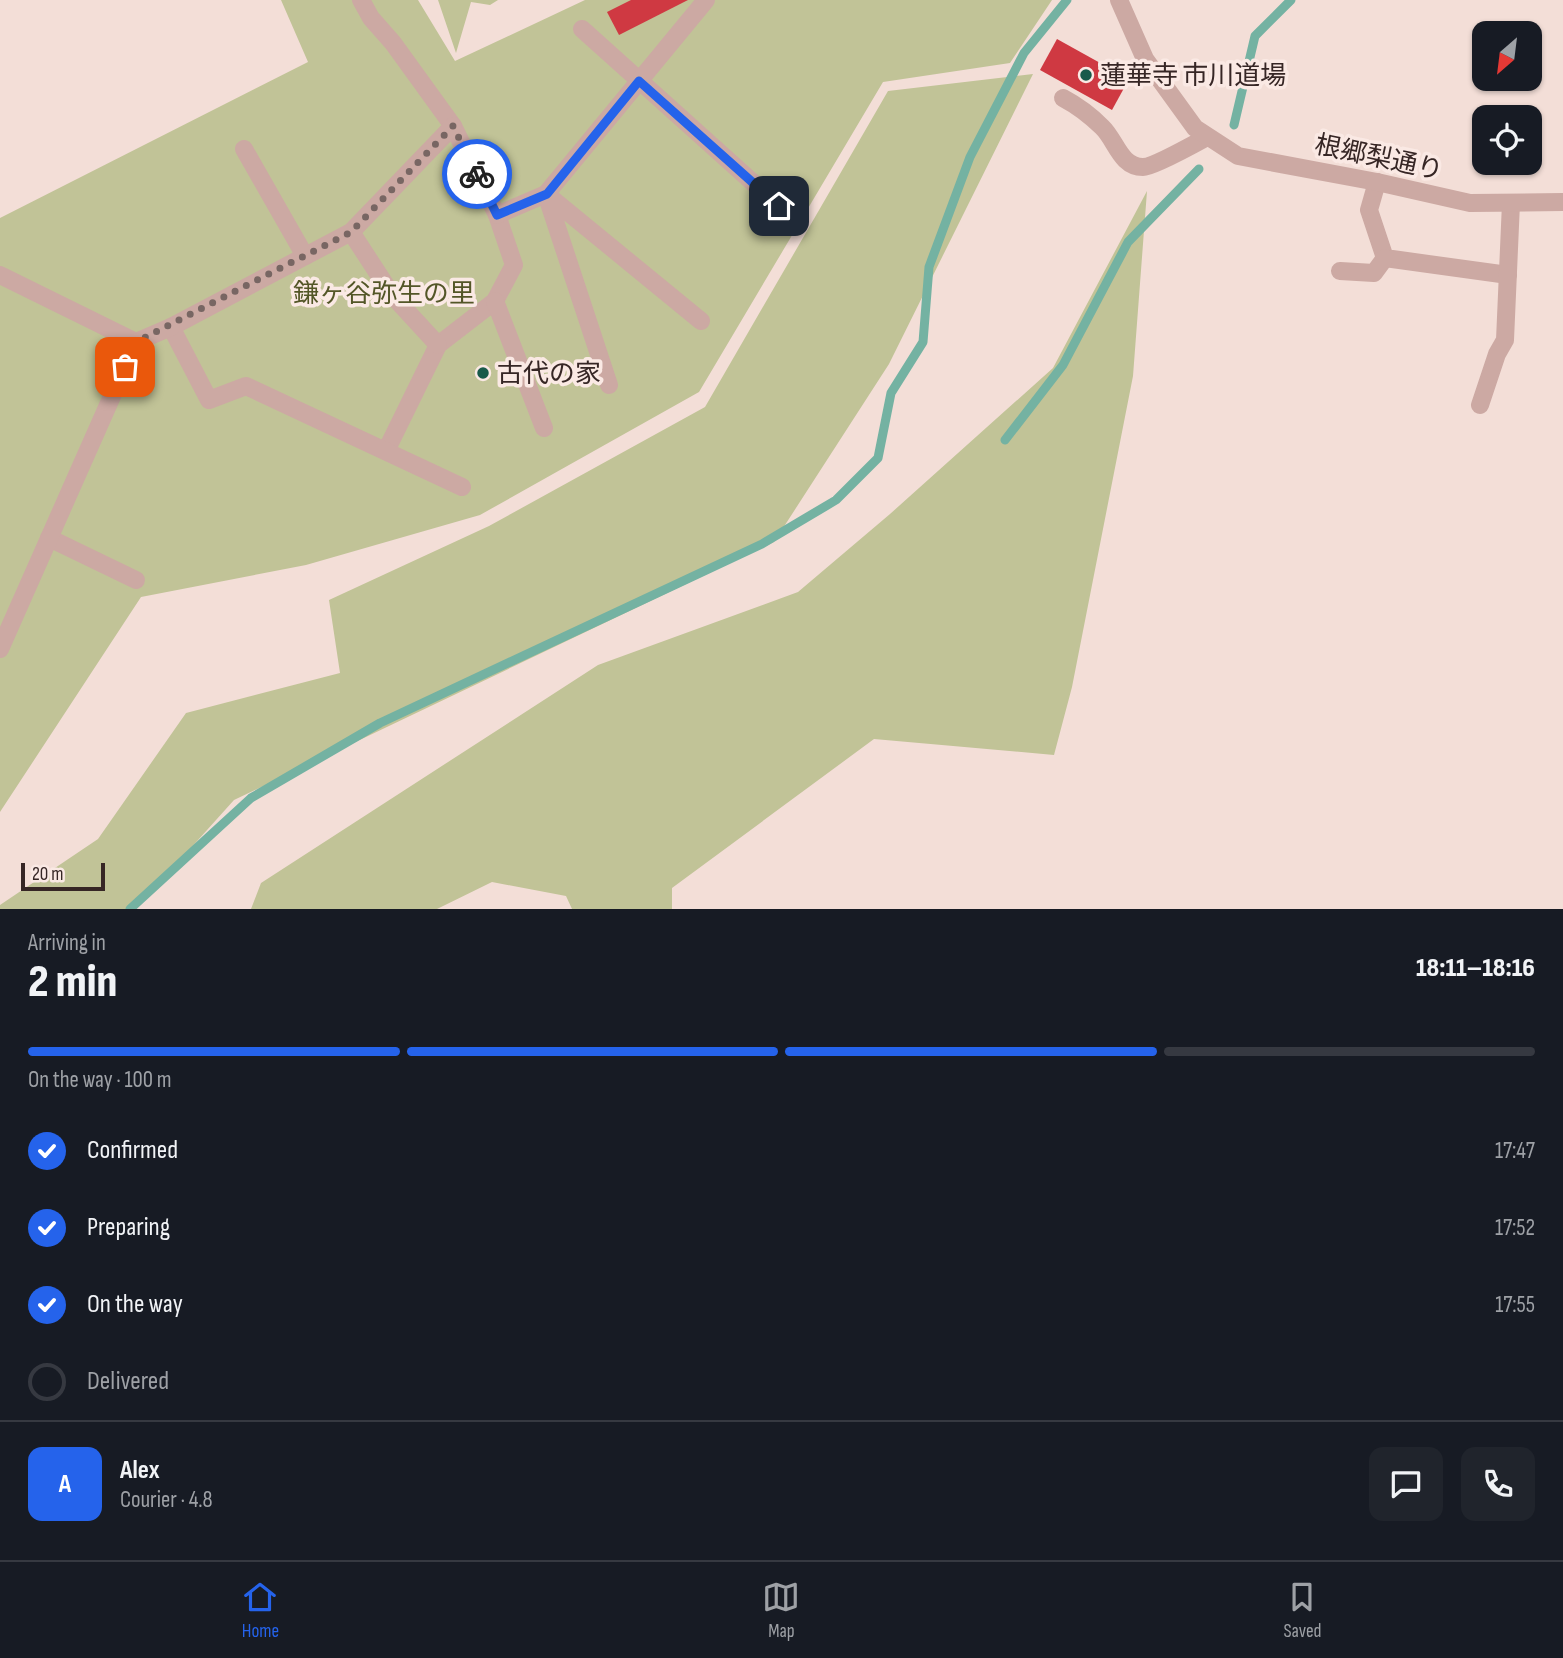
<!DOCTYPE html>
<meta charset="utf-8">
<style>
:root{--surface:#171b24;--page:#20242c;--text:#f1f3f6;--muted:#9ea1a6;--line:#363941;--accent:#2563eb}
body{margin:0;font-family:"Sofia Sans Condensed","Noto Sans JP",sans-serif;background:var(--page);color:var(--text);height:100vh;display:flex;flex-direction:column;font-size:26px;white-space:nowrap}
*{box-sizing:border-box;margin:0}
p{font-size:23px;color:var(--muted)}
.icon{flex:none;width:38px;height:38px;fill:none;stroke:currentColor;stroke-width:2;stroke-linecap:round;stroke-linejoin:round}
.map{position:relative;height:909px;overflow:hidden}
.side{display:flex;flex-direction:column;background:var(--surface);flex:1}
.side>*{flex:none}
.needle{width:46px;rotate:208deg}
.fabs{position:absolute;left:1472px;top:21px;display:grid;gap:14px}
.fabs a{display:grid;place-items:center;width:70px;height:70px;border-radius:14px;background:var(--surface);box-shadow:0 2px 5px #0004;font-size:35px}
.scale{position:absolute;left:21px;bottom:18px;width:84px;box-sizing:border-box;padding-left:7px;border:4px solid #362625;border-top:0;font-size:19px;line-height:24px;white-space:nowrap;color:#362625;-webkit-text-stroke:5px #fae9e4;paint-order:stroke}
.pin{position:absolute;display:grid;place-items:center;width:60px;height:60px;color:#fff;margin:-30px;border-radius:14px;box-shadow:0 4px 10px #0006}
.courier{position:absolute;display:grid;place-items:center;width:70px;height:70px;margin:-35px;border:5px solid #2563eb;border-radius:50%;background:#fff;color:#222;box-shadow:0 2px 9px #0007}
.overview em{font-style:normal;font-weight:800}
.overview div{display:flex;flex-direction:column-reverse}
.overview{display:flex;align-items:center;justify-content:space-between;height:119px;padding:0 28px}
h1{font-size:46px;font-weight:800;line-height:52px}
.bar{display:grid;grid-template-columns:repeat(4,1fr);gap:10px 7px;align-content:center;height:84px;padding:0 28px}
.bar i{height:9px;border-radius:5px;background:var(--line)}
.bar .on{background:var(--accent)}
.bar p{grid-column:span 4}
.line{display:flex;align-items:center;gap:18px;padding:0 28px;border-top:2px solid var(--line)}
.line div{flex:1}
.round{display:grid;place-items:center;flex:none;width:74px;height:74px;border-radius:14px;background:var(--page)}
ol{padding:0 28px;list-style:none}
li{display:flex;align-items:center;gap:21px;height:77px}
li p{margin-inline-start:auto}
li .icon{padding:7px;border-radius:50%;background:var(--accent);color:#fff;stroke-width:4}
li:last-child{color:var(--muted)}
li i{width:38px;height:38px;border:4px solid var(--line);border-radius:50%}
.dock{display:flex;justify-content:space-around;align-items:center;height:98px;border-top:2px solid var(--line);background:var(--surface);font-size:19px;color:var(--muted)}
.dock a{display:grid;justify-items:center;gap:4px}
.dock .on{color:var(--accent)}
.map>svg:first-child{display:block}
.green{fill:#c1c397}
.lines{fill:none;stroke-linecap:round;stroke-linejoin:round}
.stream{stroke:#74b2a2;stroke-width:9}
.building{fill:#cf3942}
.lane{stroke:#cca9a3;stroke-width:18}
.street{stroke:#cca9a3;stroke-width:18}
.done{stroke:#786663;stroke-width:7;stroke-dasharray:0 12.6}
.route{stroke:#2563eb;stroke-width:9}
.poi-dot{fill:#185a4a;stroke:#fae9e4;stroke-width:2.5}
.labels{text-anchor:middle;stroke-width:7;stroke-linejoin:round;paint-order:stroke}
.poi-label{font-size:26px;fill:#362625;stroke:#fae9e4;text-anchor:start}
.street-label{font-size:26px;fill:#362625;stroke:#fae9e4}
.park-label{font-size:26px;fill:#535627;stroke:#fae9e4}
</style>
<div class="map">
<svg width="1563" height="909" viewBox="0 0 1563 909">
<rect width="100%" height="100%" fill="#f3ded7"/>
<g class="green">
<path d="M281,0H418L455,61L585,0H1052L1010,63L883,82L699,392L480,515L306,565L141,597L0,812V218L308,62Z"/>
<path d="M438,0H498L490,5L471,2L456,53Z"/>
<path d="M1033,74L889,364L774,542L234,800L136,909H0V905L98,839L186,713L340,673L329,600L489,526L705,407L888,91Z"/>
<path d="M1147,191L1133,376L1072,687L1054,755L874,739L672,888V909H572L566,896L492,882L437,909H251L261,883L598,665L798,592L890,514L1053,368Z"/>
</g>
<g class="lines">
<g class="stream">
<path d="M1234,125L1255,36L1291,0"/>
<path d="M1005,440L1063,365L1128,242L1199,169"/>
<path d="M130,909L251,798L380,723L762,544L836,500L878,458L891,393L923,342L929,267L970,157L1024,53L1067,0"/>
</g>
</g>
<g class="building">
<path d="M631,0H688L619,35L607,12Z"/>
<path d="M1057,39L1129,79L1112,110L1040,70Z"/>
</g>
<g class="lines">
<g class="lane">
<path d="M361,0L371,18L393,43L453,126L497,215L514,265L495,301L438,345L386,451"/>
<path d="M582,29L779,206"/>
<path d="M1063,98C1078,106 1090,115 1102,127C1116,140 1120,167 1143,167C1153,167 1196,143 1207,137"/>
<path d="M453,126L351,232L171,327L209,400L246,386L462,487"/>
<path d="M244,149L305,256"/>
<path d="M1377,182L1369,210L1385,258L1508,275"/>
<path d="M497,215L546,194L706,0"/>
<path d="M351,232L392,295L438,345"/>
<path d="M1340,271L1374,273L1385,258"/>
<path d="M0,275L136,342L171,327"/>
<path d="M495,301L544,428"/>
<path d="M609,385L546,194L701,321"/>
<path d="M1480,405L1497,354L1505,340L1511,203"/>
<path d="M49,538L136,580"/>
<path d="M0,649L136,342"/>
</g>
<path class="street" d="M1119,0L1145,59L1195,128L1238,156L1377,182L1470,203L1563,202"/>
</g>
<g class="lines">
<path class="done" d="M125,367L136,342L351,232L453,126L477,174"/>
<path class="route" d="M477,174L497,215L547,194L639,81L779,206"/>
</g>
<g class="poi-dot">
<circle cx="1086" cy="75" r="7"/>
<circle cx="483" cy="373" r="7"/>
</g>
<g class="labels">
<g class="poi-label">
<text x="1100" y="84">蓮華寺 市川道場</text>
<text x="497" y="382">古代の家</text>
</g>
<g class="street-label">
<text transform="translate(1379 157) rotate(12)" y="9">根郷梨通り</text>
</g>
<g class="park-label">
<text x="384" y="302">鎌ヶ谷弥生の里</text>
</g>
</g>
</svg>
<div class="fabs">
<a><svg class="needle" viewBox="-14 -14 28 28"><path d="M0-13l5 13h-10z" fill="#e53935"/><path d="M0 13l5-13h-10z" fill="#9ea1a6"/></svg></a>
<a><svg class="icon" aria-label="locate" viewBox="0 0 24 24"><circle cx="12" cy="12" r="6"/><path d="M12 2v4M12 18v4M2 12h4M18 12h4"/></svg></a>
</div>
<div class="scale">20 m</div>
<div class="pin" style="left:125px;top:367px;background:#ea580c"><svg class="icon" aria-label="bag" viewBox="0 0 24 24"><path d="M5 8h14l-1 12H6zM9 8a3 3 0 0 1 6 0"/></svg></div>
<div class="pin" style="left:779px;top:206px;background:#1f2937"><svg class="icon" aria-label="home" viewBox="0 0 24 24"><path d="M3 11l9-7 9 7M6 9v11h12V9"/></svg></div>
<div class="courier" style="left:477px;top:174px"><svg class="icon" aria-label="bike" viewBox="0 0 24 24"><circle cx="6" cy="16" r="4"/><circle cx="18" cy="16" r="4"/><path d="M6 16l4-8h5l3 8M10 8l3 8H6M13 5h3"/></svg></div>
</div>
<section class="side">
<div class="overview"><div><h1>2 min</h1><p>Arriving in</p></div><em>18:11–18:16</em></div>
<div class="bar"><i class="on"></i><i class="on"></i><i class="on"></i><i></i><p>On the way · 100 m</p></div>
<ol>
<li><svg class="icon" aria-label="check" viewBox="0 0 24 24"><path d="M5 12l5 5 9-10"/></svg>Confirmed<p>17:47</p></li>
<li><svg class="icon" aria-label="check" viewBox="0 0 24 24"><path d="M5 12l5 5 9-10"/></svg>Preparing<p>17:52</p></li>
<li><svg class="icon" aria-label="check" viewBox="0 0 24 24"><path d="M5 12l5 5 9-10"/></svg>On the way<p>17:55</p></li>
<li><i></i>Delivered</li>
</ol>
<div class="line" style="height:126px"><b class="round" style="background:var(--accent);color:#fff">A</b><div><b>Alex</b><p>Courier · 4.8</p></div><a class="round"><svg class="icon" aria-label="chat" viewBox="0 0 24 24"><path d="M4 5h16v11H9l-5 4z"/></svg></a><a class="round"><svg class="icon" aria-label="phone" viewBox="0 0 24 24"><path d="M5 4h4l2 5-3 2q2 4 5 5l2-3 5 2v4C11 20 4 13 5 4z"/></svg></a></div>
</section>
<nav class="dock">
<a class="on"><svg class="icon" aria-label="home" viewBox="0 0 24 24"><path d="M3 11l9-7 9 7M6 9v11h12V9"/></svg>Home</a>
<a><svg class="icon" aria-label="map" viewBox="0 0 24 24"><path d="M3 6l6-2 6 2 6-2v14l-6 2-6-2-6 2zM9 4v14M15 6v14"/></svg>Map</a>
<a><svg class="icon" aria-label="saved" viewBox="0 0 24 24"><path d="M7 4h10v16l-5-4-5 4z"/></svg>Saved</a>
</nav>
